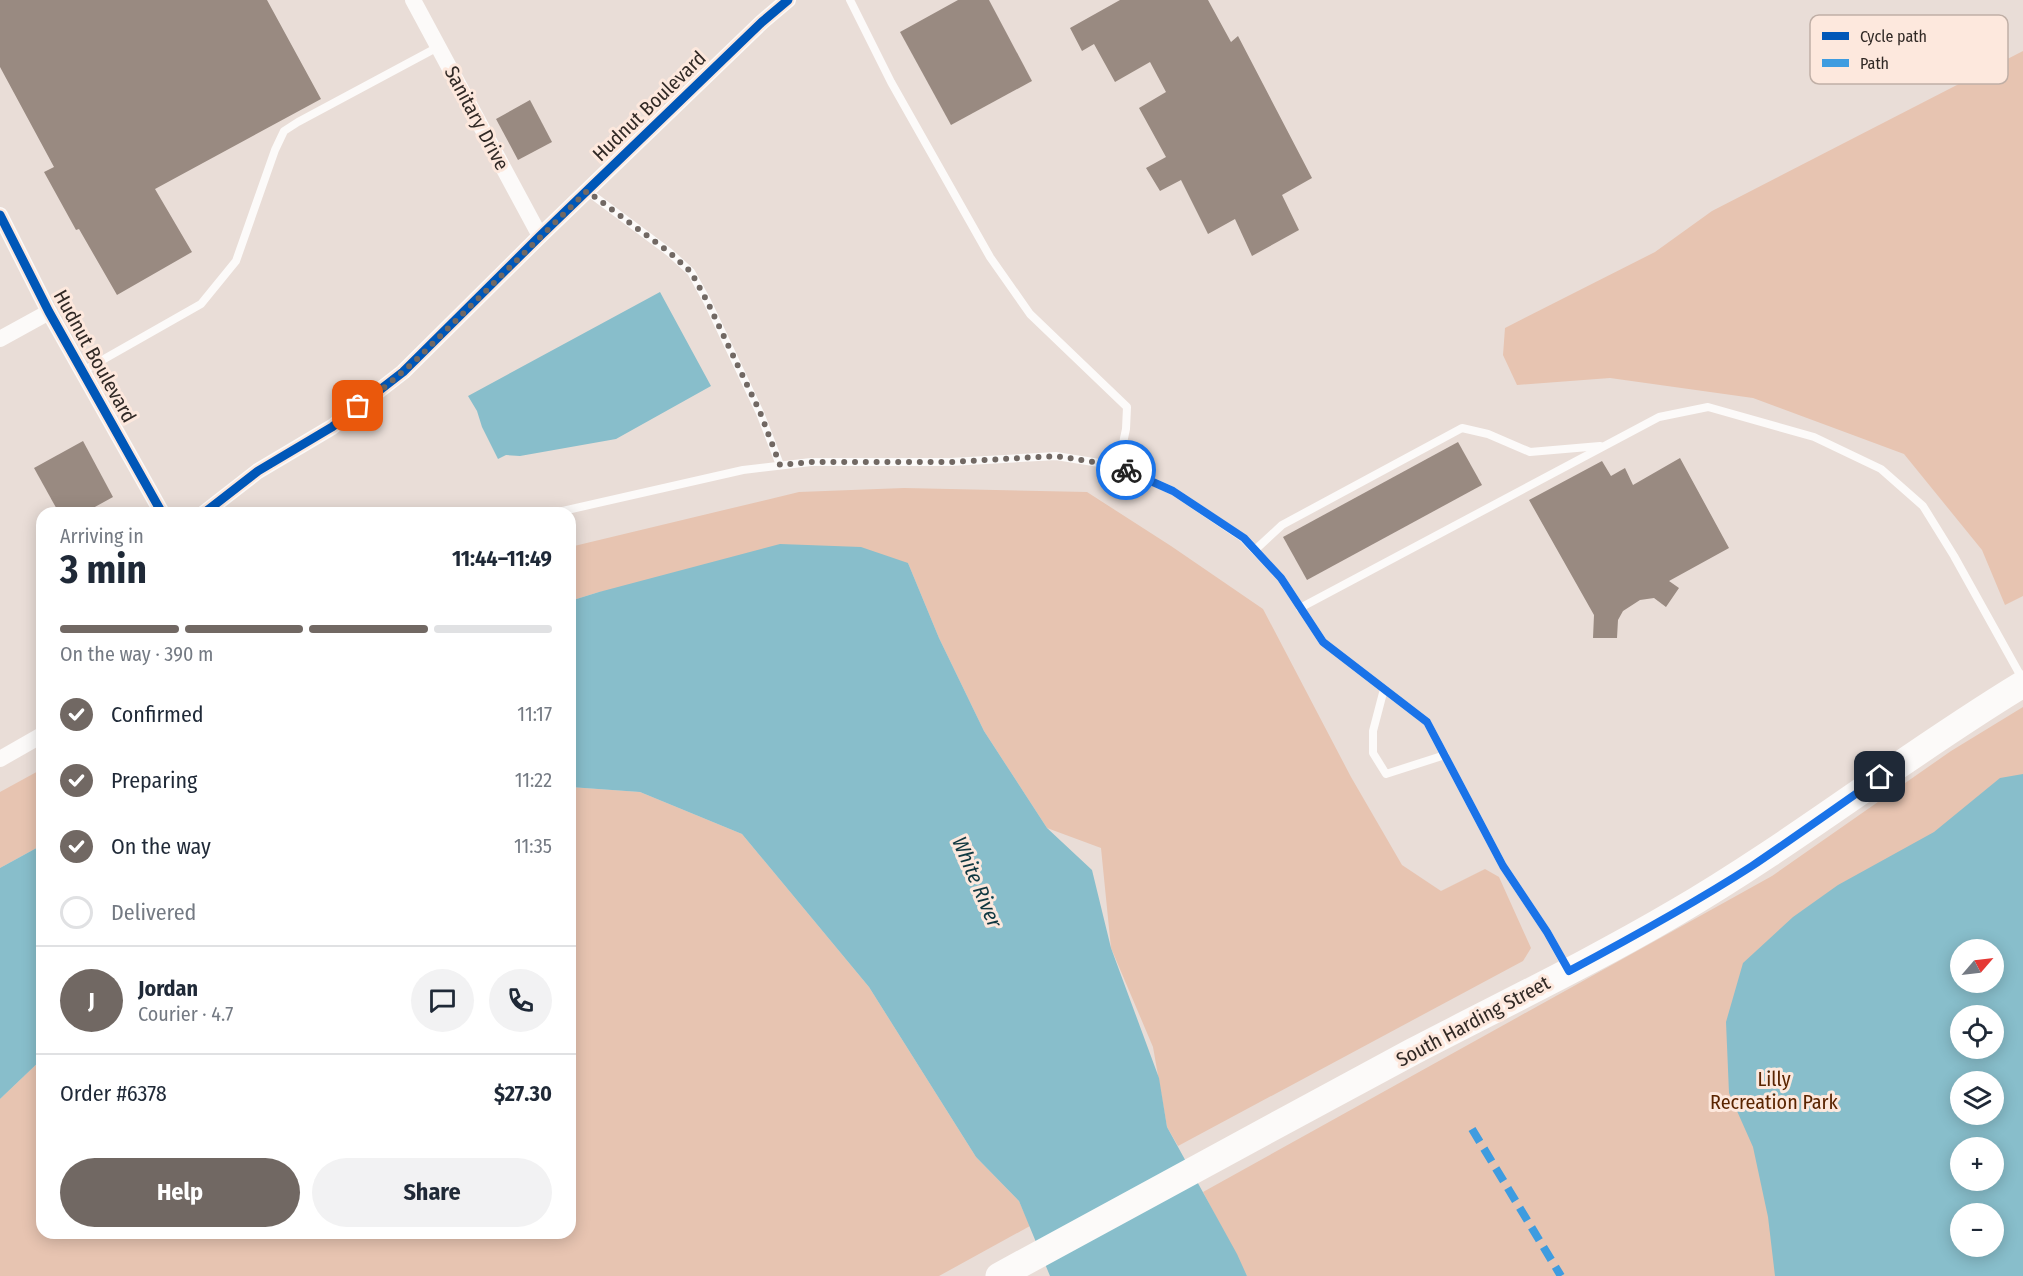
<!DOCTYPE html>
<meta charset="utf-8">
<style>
:root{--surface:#fff;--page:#f2f2f3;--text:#1f2937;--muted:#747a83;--line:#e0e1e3;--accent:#716863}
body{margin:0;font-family:"Fira Sans Condensed",sans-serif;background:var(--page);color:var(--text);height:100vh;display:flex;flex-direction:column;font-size:22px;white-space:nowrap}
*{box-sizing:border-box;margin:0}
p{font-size:20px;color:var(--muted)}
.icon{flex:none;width:33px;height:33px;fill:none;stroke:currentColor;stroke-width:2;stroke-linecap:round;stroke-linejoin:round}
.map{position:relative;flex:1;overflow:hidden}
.details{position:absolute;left:36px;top:507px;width:540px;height:732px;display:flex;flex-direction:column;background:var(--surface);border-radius:18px;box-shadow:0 3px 15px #0003}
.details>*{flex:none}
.needle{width:39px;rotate:62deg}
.buttons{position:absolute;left:1950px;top:939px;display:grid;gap:12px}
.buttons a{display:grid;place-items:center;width:54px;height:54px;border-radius:50%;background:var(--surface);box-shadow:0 3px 15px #0003;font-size:30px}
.pin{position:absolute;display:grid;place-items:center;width:51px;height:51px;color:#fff;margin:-26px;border-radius:12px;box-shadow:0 3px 9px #0006}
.courier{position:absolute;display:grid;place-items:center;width:60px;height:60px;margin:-30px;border:4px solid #1a73e8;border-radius:50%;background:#fff;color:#222;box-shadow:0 2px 8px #0007}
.overview em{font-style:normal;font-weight:700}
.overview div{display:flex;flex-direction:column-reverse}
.overview{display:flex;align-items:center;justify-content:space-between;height:102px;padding:0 24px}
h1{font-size:39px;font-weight:700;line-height:45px}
.bar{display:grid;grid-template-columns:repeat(4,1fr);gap:9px 6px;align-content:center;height:72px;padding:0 24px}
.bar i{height:8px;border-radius:4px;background:var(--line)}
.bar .selected{background:var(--accent)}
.bar p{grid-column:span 4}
.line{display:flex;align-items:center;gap:15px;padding:0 24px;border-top:2px solid var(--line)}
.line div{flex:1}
.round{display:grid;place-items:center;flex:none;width:63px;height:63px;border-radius:32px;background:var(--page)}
ol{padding:0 24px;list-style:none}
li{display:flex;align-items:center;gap:18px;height:66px}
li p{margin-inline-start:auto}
li .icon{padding:6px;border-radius:50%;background:var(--accent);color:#fff;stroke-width:4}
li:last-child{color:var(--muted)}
li i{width:33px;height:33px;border:3px solid var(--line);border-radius:50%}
.action{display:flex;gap:12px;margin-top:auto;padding:12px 24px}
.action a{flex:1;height:69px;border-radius:36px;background:var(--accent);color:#fff;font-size:24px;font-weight:700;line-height:69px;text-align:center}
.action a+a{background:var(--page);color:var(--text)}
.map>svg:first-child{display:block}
.green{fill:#e7c4b1;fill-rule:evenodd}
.water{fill:#88becb;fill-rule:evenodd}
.building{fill:#998a81}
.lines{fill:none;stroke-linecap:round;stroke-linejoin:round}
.lane{stroke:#fcfaf9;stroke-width:8}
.street{stroke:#fcfaf9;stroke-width:16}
.primary{stroke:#fcfaf9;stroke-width:27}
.quiet{stroke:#3e9ce0;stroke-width:8;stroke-dasharray:15 8;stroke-linecap:butt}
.cycleway-casing{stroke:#fde8dd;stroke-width:13}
.cycleway{stroke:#0057b8;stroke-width:9}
.done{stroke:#716863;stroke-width:6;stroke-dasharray:0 10.8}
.route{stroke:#1a73e8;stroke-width:8}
.labels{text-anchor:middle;stroke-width:6;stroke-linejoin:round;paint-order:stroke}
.street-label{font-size:20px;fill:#312925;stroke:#fde8dd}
.park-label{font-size:20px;fill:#5a2400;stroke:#fde8dd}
.water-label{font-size:21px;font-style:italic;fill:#0f3740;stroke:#fde8dd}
.key{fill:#fde8dd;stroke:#c0afa6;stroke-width:1.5}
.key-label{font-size:16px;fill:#312925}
</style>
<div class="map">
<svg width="2023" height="1276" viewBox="0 0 2023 1276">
<rect width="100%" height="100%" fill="#e9ddd7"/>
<g class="green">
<path d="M2023,51V596L2005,605L1982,550L1904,454L1753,398L1610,378L1517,385L1503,355L1505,328L1655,252L1712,211Z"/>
<path d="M904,488L1087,492L1171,546L1263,609L1351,777L1402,865L1441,891L1485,869L1499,877L1531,948L1523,961L1178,1146L1167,1127L1153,1047L1111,948L1101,848L1047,828L984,731L939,638L908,563L599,592L570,601V547L799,492Z"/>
<path d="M2023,707V1276H1247L1203,1192L1772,876L1951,751ZM1960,950H1994V982H1960ZM1960,1016H1994V1048H1960ZM1960,1082H1994V1114H1960ZM1960,1148H1994V1180H1960ZM1960,1214H1994V1246H1960Z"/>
<path d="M42,769V845L0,868V792Z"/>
<path d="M570,787L640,792L742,834L869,987L976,1157L1019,1201L1030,1226L939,1276H0V1099L42,1059V1233H570Z"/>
</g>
<g class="water">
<path d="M660,292L711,386L616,439L520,456L506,455L498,459L482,427L477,411L468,396Z"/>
<path d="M780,544L861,547L908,563L939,638L984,731L1047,828L1092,870L1111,948L1159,1078L1167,1127L1237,1254L1247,1276H1050L1019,1201L976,1157L869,987L742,834L640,792L570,787V601L599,592Z"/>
<path d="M2023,774V1276H1775L1768,1217L1753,1147L1729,1093L1726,1022L1743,963L1793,917L1838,885L1934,832L2000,778ZM1960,950H1994V982H1960ZM1960,1016H1994V1048H1960ZM1960,1082H1994V1114H1960ZM1960,1148H1994V1180H1960ZM1960,1214H1994V1246H1960Z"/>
<path d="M42,845V1059L0,1099V868Z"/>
</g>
<g class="building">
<path d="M0,0H267L321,99L155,189L192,252L117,295L79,229L76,230L44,172L54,167L0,67Z"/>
<path d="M958,0H989L1032,81L951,125L900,32Z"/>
<path d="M1120,0H1208L1231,42L1238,36L1312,178L1282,195L1299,230L1252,256L1235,219L1208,234L1181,180L1160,191L1146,168L1166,157L1139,108L1166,92L1150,62L1115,82L1094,44L1082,51L1070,28Z"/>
<path d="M530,100L552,142L518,160L496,119Z"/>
<path d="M83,441L113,497L84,513H59L34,468Z"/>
<path d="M1458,442L1482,485L1307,580L1283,537Z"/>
<path d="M1680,458L1729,548L1669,581L1679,588L1666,607L1654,598L1640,600L1623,611L1618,620L1617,638H1593L1594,615L1529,500L1602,461L1611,476L1625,468L1633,485Z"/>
</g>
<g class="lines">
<g class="lane">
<path d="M850,0L891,82L990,257L1030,314L1127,407L1126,429L1118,466L1173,491L1243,538L1281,578L1323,642L1427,722L1503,866L1547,932L1567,968"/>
<path d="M587,191L669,252L691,272L707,301L760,413L780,465"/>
<path d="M83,371L201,304L236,261L275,150L284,131L298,122L438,47"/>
<path d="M554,513L743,470L811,462H951L1056,456L1118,466"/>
<path d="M1255,550L1282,525L1462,428L1488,434L1530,452L1600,446"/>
<path d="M1300,608L1659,417L1708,407L1814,437L1881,469L1923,506L1954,556L2023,680"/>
<path d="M1384,689L1373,731V753L1386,774L1445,755"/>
</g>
<g class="street">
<path d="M413,0L540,236"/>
<path d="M0,215L49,312L162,513"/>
<path d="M0,339L49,312"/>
<path d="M204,513L258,471L332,427L403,372L540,236L762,22L788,0"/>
<path d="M0,759L42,735"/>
</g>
<path class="primary" d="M999,1276C1137,1201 1274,1126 1412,1052C1500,1006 1590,963 1675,913C1795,843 1904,756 2023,684"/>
<path class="quiet" d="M1472,1129L1561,1276"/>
<g class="cycleway-casing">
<g id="cycleway">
<path d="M0,215L49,312L162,513"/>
<path d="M204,513L258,471L332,427L403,372L540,236L762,22L788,0"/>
</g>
</g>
<use href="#cycleway" class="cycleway"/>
</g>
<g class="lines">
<path class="done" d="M358,406L386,386L413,363L587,191L669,252L691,272L707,301L760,412L780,465L811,462H951L1056,456L1118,466L1126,470"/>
<path class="route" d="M1126,470L1173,491L1244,538L1281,578L1323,642L1427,722L1503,866L1547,932L1569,971C1631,938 1693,904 1752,866C1795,837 1837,807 1880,777"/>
</g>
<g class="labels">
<g class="street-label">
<text transform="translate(649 106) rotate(-44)" y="7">Hudnut Boulevard</text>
<text transform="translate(477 118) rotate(62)" y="7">Sanitary Drive</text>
<text transform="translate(95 356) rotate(61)" y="7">Hudnut Boulevard</text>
<text transform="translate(1473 1021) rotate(-28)" y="7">South Harding Street</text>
</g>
<g class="park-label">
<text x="1774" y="1086">Lilly<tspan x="1774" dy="23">Recreation Park</tspan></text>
</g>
<g class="water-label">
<text transform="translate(977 882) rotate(67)" y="7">White River</text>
</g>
</g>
<rect x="1810" y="15" width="198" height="69" rx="9" class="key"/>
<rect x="1822" y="32" width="27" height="8" fill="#0057b8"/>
<rect x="1822" y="59" width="27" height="8" fill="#3e9ce0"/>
<g class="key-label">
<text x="1860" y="42">Cycle path</text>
<text x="1860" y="69">Path</text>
</g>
</svg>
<div class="buttons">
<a><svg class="needle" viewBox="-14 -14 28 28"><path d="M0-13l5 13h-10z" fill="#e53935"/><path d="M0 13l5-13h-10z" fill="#747a83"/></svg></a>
<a><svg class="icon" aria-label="locate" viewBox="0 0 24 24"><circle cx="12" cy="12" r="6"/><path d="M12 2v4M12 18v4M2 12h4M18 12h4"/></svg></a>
<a><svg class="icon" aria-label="layers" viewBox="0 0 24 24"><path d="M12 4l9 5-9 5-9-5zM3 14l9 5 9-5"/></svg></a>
<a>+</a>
<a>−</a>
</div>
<div class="pin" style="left:358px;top:406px;background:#ea580c"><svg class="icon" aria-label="bag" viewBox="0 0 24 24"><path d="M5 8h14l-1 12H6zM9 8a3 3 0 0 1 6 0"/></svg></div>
<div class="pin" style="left:1880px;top:777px;background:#1f2937"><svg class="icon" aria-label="home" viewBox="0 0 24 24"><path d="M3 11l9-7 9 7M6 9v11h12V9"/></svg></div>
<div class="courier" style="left:1126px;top:470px"><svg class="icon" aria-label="bike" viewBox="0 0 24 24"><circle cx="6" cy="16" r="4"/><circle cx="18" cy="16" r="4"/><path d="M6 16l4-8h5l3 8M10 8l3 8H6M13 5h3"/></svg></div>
<section class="details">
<div class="overview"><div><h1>3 min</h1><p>Arriving in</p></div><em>11:44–11:49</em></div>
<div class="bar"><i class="selected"></i><i class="selected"></i><i class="selected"></i><i></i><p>On the way · 390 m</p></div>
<ol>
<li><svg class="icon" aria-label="check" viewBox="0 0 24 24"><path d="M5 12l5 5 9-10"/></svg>Confirmed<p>11:17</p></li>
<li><svg class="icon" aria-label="check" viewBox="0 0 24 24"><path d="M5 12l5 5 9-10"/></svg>Preparing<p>11:22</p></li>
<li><svg class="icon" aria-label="check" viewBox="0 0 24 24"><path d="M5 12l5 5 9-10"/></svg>On the way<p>11:35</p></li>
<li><i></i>Delivered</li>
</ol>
<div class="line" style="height:108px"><b class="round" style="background:var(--accent);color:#fff">J</b><div><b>Jordan</b><p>Courier · 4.7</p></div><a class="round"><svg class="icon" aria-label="chat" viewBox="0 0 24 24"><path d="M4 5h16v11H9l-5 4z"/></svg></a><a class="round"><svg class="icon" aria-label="phone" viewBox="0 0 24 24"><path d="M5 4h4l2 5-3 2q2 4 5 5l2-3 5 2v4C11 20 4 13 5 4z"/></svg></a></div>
<div class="line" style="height:78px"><div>Order #6378</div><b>$27.30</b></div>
<div class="action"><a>Help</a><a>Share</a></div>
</section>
</div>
